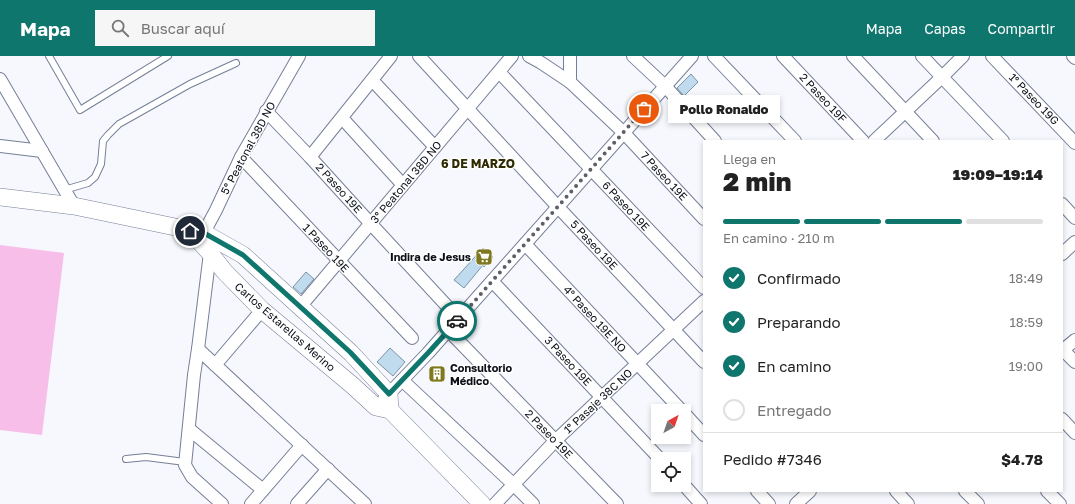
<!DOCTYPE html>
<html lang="es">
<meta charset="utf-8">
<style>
:root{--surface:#fff;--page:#f6f6f6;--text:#222;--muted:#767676;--line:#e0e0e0;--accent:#0f766e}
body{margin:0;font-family:"Golos Text",sans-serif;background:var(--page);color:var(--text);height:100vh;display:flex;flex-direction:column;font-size:15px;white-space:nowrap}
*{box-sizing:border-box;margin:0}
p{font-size:13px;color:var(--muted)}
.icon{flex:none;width:22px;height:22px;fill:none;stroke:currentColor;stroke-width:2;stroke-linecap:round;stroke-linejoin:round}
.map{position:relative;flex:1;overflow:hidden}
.side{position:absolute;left:703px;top:84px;width:360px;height:352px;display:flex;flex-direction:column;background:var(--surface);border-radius:0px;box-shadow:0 2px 6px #0003}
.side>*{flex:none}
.needle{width:26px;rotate:40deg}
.fabs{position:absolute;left:651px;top:348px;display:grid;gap:8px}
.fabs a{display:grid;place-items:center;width:40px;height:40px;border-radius:0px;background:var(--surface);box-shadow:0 2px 6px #0003;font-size:20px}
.pin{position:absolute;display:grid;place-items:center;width:34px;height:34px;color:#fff;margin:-17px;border:2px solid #fff;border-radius:50%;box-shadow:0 1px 4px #0007}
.courier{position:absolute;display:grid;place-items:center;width:40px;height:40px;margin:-20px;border:3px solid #0f766e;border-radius:50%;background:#fff;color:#222;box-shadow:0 1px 5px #0007}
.bubble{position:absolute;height:28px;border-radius:0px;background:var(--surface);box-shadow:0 2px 6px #0003;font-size:13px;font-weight:800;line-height:28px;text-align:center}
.overview em{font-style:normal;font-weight:800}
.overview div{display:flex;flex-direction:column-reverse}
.overview{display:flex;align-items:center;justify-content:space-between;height:68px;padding:0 20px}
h1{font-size:26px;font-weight:800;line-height:30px}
.bar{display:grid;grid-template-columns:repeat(4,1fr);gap:6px 4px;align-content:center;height:48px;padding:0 20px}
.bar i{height:5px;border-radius:3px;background:var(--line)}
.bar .active{background:var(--accent)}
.bar p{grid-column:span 4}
.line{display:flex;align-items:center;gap:10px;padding:0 20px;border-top:1px solid var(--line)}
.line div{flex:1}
ol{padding:0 20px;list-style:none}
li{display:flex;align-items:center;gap:12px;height:44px}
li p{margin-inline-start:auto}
li .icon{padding:4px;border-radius:50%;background:var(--accent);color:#fff;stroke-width:4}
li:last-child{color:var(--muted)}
li i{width:22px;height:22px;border:2px solid var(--line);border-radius:50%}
header{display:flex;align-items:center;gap:24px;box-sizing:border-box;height:56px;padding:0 20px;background:var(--accent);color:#fff}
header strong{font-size:19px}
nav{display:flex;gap:22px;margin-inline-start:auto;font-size:14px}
.search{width:280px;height:36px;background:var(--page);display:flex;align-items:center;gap:10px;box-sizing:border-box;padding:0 14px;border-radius:0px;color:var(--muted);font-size:15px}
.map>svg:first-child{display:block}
.green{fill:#f6bee8}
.building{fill:#bfdbed;stroke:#7a94a5}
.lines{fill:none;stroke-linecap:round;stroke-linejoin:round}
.lane-casing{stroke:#767f97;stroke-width:8}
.street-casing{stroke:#767f97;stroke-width:14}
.secondary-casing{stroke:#767f97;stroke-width:18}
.lane{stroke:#fff;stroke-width:6}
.street{stroke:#fff;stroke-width:12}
.secondary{stroke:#fff;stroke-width:17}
.done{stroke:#5d6068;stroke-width:4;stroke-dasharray:0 7.2}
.route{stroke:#0f766e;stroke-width:5}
.labels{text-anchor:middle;stroke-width:3;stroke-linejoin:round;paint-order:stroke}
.street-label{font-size:11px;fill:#0b0e17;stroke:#fff}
.poi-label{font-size:11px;font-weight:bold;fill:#0b0e17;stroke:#fff;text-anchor:end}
.neighbourhood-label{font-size:12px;font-weight:bold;fill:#2f2b00;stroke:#fff}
</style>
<header>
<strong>Mapa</strong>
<div class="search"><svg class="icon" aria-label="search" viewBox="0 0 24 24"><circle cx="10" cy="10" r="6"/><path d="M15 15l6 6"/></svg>Buscar aquí</div>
<nav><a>Mapa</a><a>Capas</a><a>Compartir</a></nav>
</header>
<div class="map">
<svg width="1075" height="448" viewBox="0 0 1075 448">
<rect width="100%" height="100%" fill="#f6f8fd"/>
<path class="green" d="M0,189L64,197L42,379L0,374Z"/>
<g class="building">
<path d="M691,18L698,26L684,40L677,32Z"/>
<path d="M483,192L493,201L484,211L483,209L464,232L454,224Z"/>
<path d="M306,216L314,223L301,238L293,231Z"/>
<path d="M390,292L405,306L393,320L377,306Z"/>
</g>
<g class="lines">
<g class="lane-casing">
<g id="lane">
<path d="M49,0L80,54L168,0"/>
<path d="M64,134L88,127L95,121L101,108L103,85L108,79L119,68L190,28L236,7"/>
<path d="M126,403L146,401L185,406"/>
</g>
</g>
<g class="street-casing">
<g id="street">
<path d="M419,0L558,151L704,306"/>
<path d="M529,0L540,6L570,26L624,77L704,163"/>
<path d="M570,0V26"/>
<path d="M633,0L665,30L715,85"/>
<path d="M714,0L795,85"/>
<path d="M783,0L863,85"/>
<path d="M853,0L933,85"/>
<path d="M922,0L1003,85"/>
<path d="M992,0L1075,87"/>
<path d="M1073,0L1075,2"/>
<path d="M499,16L704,232"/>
<path d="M0,23L74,150"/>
<path d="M372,24L435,91"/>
<path d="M266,55L310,101L371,168L459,263"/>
<path d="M342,62L403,129"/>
<path d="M874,85L942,21L963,0"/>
<path d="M0,90L42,95"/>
<path d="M241,101L412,282"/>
<path d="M310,101L391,0"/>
<path d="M1062,148L1075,162"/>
<path d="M200,184L216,154L241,101L299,0"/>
<path d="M525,188L682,355"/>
<path d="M211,194L210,197L198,293L194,319L185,409L192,421L222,448"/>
<path d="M1062,198L1075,186"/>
<path d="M492,225L660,403"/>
<path d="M300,251L512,0"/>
<path d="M448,274L617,448"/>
<path d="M198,293L365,448"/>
<path d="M1062,293L1075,306"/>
<path d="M1063,294L1075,284"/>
<path d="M215,309L262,254"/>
<path d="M402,324L513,428L533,448"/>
<path d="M384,343L428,297L692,0"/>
<path d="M684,357L704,379"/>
<path d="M1062,363L1075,377"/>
<path d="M189,373L263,434"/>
<path d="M684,429L701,448"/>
<path d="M757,435L769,448"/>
<path d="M896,435L908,448"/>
<path d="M965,435L978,448"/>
<path d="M1047,435L1060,448"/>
<path d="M251,448L302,389"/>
<path d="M297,448L328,413"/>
<path d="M495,448L556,384L704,245"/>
<path d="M796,448L810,435"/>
</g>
</g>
<g class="secondary-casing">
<g id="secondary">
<path d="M0,141L74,150L204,177L243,199L351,297L389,338L390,354"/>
<path d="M190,175L210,197L224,215L262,254L352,329L376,351L390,354L482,448"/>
</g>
</g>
<use href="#lane" class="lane"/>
<use href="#street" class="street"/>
<use href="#secondary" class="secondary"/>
</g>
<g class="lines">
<path class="done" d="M457,265L644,53"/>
<path class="route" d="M190,175L204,177L243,199L350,296L389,338L428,297L457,265"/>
</g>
<defs>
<g id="supermarket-square" transform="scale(0.9)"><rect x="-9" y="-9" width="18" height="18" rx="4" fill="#7f781e" stroke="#fff"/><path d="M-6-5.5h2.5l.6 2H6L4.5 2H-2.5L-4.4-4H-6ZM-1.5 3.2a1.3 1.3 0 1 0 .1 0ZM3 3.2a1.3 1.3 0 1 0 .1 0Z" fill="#fff"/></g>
<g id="building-square" transform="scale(0.9)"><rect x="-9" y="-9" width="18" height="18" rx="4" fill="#7f781e" stroke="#fff"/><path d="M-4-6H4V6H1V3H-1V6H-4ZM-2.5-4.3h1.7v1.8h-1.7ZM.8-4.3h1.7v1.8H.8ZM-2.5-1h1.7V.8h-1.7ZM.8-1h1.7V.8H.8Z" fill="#fff"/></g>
</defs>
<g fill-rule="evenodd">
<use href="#supermarket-square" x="484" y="201"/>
<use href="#building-square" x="437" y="318"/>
</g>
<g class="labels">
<g class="street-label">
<text transform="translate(823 42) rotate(47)" y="4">2 Paseo 19F</text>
<text transform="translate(1034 43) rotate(46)" y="4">1° Paseo 19G</text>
<text transform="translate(248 92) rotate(-62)" y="4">5° Peatonal 38D NO</text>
<text transform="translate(664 120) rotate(47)" y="4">7 Paseo 19E</text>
<text transform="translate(406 126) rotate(-50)" y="4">3° Peatonal 38D NO</text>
<text transform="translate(339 132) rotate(48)" y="4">2 Paseo 19E</text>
<text transform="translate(626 150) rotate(47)" y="4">6 Paseo 19E</text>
<text transform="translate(594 189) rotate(47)" y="4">5 Paseo 19E</text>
<text transform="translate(326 192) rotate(47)" y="4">1 Paseo 19E</text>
<text transform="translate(595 263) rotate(47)" y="4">4° Paseo 19E NO</text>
<text transform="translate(285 271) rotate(41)" y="4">Carlos Estarellas Merino</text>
<text transform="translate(568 305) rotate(47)" y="4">3 Paseo 19E</text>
<text transform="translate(598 345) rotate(-43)" y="4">1° Pasaje 38C NO</text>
<text transform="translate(549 378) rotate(46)" y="4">2 Paseo 19E</text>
</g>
<g class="poi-label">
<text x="471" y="205">Indira de Jesus</text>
<text x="450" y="316" text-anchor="start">Consultorio<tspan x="450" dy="13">Médico</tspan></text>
</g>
<g class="neighbourhood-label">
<text x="478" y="112">6 DE MARZO</text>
</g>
</g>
</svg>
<div class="fabs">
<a><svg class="needle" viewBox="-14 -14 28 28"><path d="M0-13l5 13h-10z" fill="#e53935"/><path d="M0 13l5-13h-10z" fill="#767676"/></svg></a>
<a><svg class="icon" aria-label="locate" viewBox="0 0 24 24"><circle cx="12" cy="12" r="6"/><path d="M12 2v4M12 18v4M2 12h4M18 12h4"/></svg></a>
</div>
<div class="pin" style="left:644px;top:53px;background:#ea580c"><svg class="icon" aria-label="bag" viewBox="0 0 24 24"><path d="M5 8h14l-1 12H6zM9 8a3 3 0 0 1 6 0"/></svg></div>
<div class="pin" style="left:190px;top:175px;background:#1f2937"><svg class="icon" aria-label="home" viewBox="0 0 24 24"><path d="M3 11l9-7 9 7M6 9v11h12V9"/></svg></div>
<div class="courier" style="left:457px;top:265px"><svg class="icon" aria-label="car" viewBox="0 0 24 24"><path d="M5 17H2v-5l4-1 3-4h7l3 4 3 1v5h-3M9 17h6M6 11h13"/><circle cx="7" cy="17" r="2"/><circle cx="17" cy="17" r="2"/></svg></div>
<div class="bubble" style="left:668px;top:39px;width:112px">Pollo Ronaldo</div>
<section class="side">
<div class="overview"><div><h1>2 min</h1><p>Llega en</p></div><em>19:09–19:14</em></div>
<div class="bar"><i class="active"></i><i class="active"></i><i class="active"></i><i></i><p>En camino · 210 m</p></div>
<ol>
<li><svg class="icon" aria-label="check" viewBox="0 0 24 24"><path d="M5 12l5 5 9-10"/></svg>Confirmado<p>18:49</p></li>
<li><svg class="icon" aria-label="check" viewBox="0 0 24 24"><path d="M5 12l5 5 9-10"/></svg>Preparando<p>18:59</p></li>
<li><svg class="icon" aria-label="check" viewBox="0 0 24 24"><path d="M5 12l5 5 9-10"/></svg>En camino<p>19:00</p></li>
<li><i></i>Entregado</li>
</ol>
<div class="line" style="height:52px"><div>Pedido #7346</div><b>$4.78</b></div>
</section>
</div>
